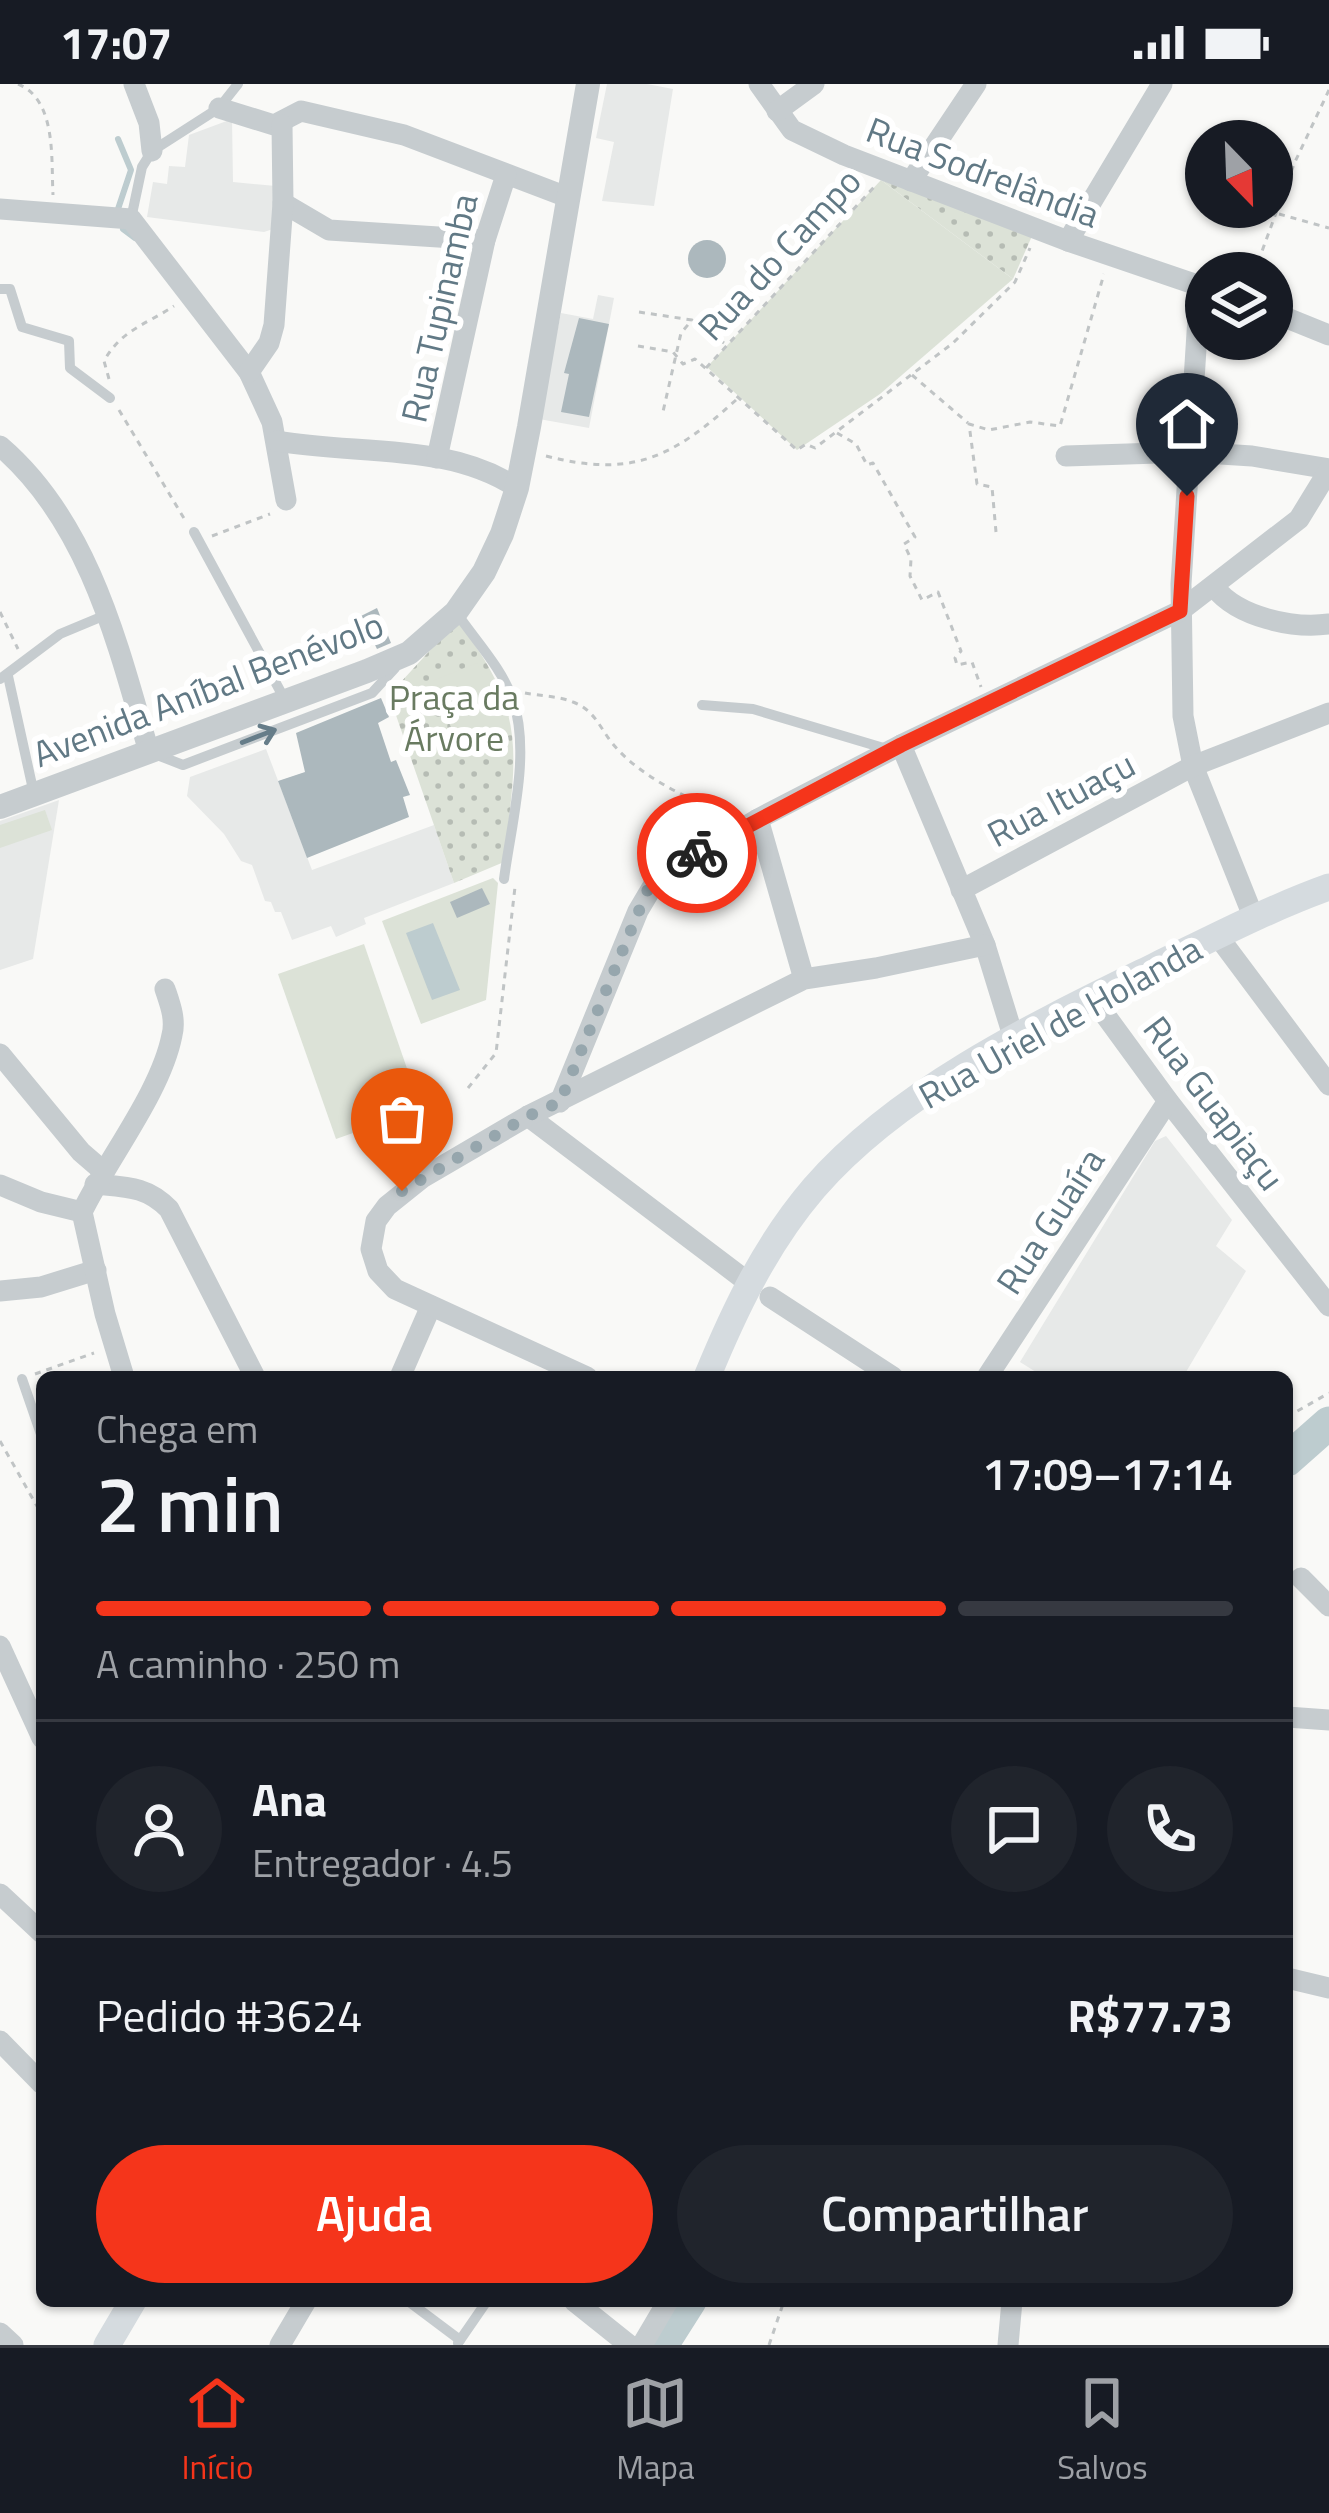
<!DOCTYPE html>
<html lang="pt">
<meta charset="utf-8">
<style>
:root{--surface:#171b24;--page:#20242c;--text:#f1f3f6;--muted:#9ea1a6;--line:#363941;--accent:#f5351b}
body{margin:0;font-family:"Titillium Web",sans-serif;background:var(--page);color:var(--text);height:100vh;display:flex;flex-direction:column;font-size:45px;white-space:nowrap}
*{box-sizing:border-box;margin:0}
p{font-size:39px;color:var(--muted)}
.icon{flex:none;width:66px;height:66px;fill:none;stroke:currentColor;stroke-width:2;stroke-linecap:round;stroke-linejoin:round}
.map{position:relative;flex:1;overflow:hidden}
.sheet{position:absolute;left:36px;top:1287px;width:1257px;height:936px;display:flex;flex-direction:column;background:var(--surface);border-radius:18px;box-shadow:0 3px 9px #0004}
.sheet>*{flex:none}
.needle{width:78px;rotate:157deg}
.buttons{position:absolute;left:1185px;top:36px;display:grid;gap:24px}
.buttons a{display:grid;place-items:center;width:108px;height:108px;border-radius:50%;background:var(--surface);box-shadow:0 3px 9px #0004;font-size:60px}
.pin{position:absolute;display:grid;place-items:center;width:102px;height:102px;color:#fff;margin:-123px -51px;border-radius:50% 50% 50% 0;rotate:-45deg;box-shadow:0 0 12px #0007}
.pin .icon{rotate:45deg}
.courier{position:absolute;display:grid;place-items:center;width:120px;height:120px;margin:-60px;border:9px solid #f5351b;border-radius:50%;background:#fff;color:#222;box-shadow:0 3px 15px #0007}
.head em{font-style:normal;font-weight:600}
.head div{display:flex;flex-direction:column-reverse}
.head{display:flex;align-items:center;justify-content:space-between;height:204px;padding:0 60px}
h1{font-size:78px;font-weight:600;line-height:90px}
.bar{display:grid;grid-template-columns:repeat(4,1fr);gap:18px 12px;align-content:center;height:144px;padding:0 60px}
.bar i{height:15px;border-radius:9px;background:var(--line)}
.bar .on{background:var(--accent)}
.bar p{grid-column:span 4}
.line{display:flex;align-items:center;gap:30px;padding:0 60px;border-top:3px solid var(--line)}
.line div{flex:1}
.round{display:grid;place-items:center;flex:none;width:126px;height:126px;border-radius:63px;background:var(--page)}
.primary-button{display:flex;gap:24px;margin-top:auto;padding:24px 60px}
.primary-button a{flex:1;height:138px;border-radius:72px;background:var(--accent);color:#fff;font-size:48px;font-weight:600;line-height:138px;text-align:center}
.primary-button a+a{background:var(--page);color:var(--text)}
.status{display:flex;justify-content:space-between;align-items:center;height:84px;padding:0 60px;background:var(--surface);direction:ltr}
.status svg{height:33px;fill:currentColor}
.menu{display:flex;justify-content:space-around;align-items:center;height:168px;border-top:3px solid var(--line);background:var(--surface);font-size:33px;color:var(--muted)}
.menu a{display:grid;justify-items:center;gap:6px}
.menu .on{color:var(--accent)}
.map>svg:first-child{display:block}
.built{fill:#e7e9e8}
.park{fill:url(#park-dots)}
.garden{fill:#dce2d7}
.water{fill:#bdcccf}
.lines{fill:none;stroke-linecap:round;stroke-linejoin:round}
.stream{stroke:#bdcccf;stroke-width:6}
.river{stroke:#bdcccf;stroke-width:33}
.building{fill:#acb8bd}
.path{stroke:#c0c4c5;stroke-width:3;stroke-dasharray:6 6;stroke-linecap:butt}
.service{stroke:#c6cccf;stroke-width:10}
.minor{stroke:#c6cccf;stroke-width:21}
.tertiary{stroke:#c6cccf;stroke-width:24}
.secondary{stroke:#d5dbdf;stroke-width:27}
.oneway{stroke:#667d89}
.done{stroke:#96a6ad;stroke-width:12;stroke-dasharray:0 21.6}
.route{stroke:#f5351b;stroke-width:15}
.labels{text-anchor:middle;stroke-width:12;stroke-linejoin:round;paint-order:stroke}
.street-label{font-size:36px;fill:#617985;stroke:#fff}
.park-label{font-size:36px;fill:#697b61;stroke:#fff}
</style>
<div class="status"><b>17:07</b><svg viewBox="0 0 49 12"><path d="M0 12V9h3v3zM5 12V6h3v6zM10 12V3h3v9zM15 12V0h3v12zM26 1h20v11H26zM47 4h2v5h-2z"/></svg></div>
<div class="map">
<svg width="1329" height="2261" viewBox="0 0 1329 2261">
<defs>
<pattern id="park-dots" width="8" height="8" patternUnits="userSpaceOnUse" patternTransform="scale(3)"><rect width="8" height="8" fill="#dce2d7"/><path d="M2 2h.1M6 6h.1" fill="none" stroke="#b6bcb4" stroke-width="1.8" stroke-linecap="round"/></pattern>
</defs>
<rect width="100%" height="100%" fill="#f9f9f7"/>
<g class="built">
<path d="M607,0H647L673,5L654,122L602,117L614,58L596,54Z"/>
<path d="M232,35L233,98L276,102V144L264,148L147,133L153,98L167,100L169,82L185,83L189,51Z"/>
<path d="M598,211L614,214L589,344L539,335L561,229L593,235Z"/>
<path d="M266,665L312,786L434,741L454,799L364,834L366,840L336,853L331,842L292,856L281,828H275L271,818L265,817L252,781L241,777L224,750L187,712L190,693Z"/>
<path d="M59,716L33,875L0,886V737Z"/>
<path d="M1166,1052L1232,1136L1216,1162L1246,1187L1183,1293H1044L1020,1278L1155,1057Z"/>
</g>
<g class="park">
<path d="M881,96L1032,152L1013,195Z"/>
<path d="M457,537C529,628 516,670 504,778L454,799L389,611Z"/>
</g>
<g class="garden">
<path d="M881,96L1013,195L880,310L797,366L707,283Z"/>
<path d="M477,579L511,662L466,680L432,597Z"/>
<path d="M45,726L52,746L0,764V741Z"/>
<path d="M493,794L498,799L486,916L421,940L382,837Z"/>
<path d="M364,860L421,1025L336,1055L278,890Z"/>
</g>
<path class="water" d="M433,839L460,906L432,916L406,849Z"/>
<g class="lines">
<g class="stream">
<path d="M117,128L131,86L118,55"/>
<path d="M123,145L135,154"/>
</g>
<g class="river">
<path d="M1287,1376L1329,1339"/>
<path d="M662,2261L690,2217"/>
</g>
</g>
<g class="building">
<circle cx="707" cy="175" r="19"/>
<path d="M579,234L609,240L589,333L561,328L569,290L564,289Z"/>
<path d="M377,524L391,559L377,565L361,532Z"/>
<path d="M381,614L389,633L378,639L391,678L396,676L410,711L403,713L409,733L307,774L278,697L305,688L296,649Z"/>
<path d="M482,804L490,820L457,834L450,818Z"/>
</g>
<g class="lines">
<g class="path">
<path d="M18,0C57,16 51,76 53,111"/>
<path d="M1279,130L1329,144"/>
<path d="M1254,189L1294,80L1329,6"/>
<path d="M639,228L692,236L681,249L662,332"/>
<path d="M693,237L724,259"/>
<path d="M638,262L673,268L683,280L695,275L797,366L806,360L815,364L953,259L1015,198L1030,164"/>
<path d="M706,284L875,102"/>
<path d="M912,291L968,339"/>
<path d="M109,295L104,277C121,246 147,240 174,222"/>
<path d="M119,326L185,436"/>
<path d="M837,349L856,360L867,381L873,379L915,453L904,460L911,475L910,492L922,516L938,508L961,567L955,574L957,581L972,578L981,603"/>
<path d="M546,372C632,394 672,374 736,316"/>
<path d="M996,448L992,403L977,400L969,340L989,346L1030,338L1060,342L1104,190"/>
<path d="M212,452L270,430"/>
<path d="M0,528L18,565"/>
<path d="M525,609C540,612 559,612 573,618C594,626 599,642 612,659C639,692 687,715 726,729"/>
<path d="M468,1004L496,969L515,803"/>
<path d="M35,1290L94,1269"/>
<path d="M1287,1333L1329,1309"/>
<path d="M0,1357L42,1431"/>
<path d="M769,2261L784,2217"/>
</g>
<g class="service">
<path d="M131,135L142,83L152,67L219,24L238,0"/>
<path d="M0,205H10L22,243L69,257L70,284L110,314"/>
<path d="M194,448L284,614"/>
<path d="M456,528C475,556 502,584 513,616C531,670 511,740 504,795"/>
<path d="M8,592L34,710"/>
<path d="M0,595L60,550L108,530"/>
<path d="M702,621L753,625L887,665"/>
<path d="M152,669L183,681L372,609L395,584"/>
<path d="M22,1295L42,1353"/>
<path d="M408,2217L460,2256"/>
<path d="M458,2259L487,2217"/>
</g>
<g class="minor">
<path d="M134,0L149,39L152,67"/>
<path d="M759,0L792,46L844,71L1068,157L1206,204"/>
<path d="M219,24L274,41L301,27L404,51L567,113"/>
<path d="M777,27L814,0"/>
<path d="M911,97L976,0"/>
<path d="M283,119L329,146L485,156"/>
<path d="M0,125L131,135L249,288L272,338L286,416"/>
<path d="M1068,157L1162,0"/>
<path d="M1200,202L1181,500L1183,632L1193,682L1253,832"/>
<path d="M1272,228L1329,251"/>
<path d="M249,288L269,259L274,241L283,119L282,41"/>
<path d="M277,357C355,371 449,358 517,404"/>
<path d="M0,362C89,438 118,561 149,668"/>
<path d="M1066,372L1189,368L1252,372L1329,385"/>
<path d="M437,374L485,156L506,91"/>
<path d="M1215,504C1238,533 1293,545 1329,540"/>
<path d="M901,661L985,861L1014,955"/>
<path d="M758,735L804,895"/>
<path d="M961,806L1193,682L1329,629"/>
<path d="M1217,851L1329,1001"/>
<path d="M1092,913L1168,1017L1329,1222"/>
<path d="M0,970L81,1068L103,1087"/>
<path d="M560,1018L638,827L657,795L758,735L901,661L1180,527L1299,435L1329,386"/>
<path d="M528,1032L749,1199"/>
<path d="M95,1100C126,1103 147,1102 169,1125L255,1293"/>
<path d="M0,1101L41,1118L82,1128"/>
<path d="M0,1207L41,1203L96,1186"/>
<path d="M770,1213L893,1293"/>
<path d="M124,1293L105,1230L82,1128C108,1074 161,1008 172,951C176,935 170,920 165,905"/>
<path d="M400,1293L431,1222"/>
<path d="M587,1293L395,1205L378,1187L371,1165L376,1137L387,1122L422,1094L528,1032L804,895L876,884L985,861"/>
<path d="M987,1293L1168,1017"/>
<path d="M1301,1494L1329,1522"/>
<path d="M0,1562L42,1654"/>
<path d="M1287,1633L1329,1636"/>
<path d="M0,1810L42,1849"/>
<path d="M1287,1894L1329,1904"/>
<path d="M0,1957L42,2000"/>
<path d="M574,2217L629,2261"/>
<path d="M0,2249L13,2261"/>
<path d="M280,2261L306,2217"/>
<path d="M642,2261L668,2217"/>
<path d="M1008,2261L1012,2217"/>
</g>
<path class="tertiary" d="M0,723L367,587L409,569L456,528L484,488L502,450L517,404L529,343L588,0"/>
<g class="secondary">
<path d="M707,1293C735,1225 766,1160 814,1104C900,1005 1039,939 1155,882C1213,854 1268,825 1329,803"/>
<path d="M107,2261L133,2217"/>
</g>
</g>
<defs><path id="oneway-shaft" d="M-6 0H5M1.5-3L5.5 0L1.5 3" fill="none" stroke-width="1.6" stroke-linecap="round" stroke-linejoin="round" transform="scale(3)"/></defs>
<use class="oneway" href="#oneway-shaft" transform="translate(259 652) rotate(-21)"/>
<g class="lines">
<path class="done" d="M402,1107L528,1032L560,1018L648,805L697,769"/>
<path class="route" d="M697,769L901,661L1180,527L1187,412"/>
</g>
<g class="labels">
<g class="street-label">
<text transform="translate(983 88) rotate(21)" y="13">Rua Sodrelândia</text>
<text transform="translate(779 170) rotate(-47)" y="13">Rua do Campo</text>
<text transform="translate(439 224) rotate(-77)" y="13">Rua Tupinamba</text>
<text transform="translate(208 605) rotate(-21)" y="13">Avenida Aníbal Benévolo</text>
<text transform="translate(1061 715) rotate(-28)" y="13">Rua Ituaçu</text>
<text transform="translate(1060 938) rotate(-29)" y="13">Rua Uriel de Holanda</text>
<text transform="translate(1214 1019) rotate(53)" y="13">Rua Guapiaçu</text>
<text transform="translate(1050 1137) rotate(-57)" y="13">Rua Guaíra</text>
</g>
<g class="park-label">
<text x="454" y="626">Praça da<tspan x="454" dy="41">Árvore</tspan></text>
</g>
</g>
</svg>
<div class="buttons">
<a><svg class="needle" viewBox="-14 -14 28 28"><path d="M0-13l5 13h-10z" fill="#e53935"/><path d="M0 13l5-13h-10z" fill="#9ea1a6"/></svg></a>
<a><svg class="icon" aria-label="layers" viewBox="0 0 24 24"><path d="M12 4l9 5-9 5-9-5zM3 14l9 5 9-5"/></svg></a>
</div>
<div class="pin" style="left:402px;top:1107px;background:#ea580c"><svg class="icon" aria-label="bag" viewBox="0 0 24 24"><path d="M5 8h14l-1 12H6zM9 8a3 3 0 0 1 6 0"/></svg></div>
<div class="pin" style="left:1187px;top:412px;background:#1f2937"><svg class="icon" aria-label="home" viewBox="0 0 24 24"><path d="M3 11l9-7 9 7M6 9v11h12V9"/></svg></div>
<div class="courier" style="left:697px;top:769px"><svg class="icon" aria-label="bike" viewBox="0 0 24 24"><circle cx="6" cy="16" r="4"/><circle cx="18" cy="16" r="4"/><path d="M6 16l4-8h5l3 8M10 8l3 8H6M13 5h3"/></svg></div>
<section class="sheet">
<div class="head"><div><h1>2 min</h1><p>Chega em</p></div><em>17:09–17:14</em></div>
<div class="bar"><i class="on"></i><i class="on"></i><i class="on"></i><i></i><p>A caminho · 250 m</p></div>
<div class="line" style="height:216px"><a class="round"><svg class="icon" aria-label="person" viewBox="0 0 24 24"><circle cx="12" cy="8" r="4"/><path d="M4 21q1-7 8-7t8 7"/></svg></a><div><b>Ana</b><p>Entregador · 4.5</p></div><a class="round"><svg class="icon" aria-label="chat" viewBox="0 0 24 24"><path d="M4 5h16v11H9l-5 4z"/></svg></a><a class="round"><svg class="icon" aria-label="phone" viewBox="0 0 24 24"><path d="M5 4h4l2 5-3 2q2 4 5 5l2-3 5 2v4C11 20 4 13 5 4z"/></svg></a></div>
<div class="line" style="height:156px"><div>Pedido #3624</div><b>R$77.73</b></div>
<div class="primary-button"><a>Ajuda</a><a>Compartilhar</a></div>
</section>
</div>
<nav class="menu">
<a class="on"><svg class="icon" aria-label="home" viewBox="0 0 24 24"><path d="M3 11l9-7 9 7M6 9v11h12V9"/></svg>Início</a>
<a><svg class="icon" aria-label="map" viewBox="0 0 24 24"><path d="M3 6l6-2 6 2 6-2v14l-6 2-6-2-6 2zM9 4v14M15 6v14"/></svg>Mapa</a>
<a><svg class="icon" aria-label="saved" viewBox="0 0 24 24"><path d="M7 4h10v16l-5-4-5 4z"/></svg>Salvos</a>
</nav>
